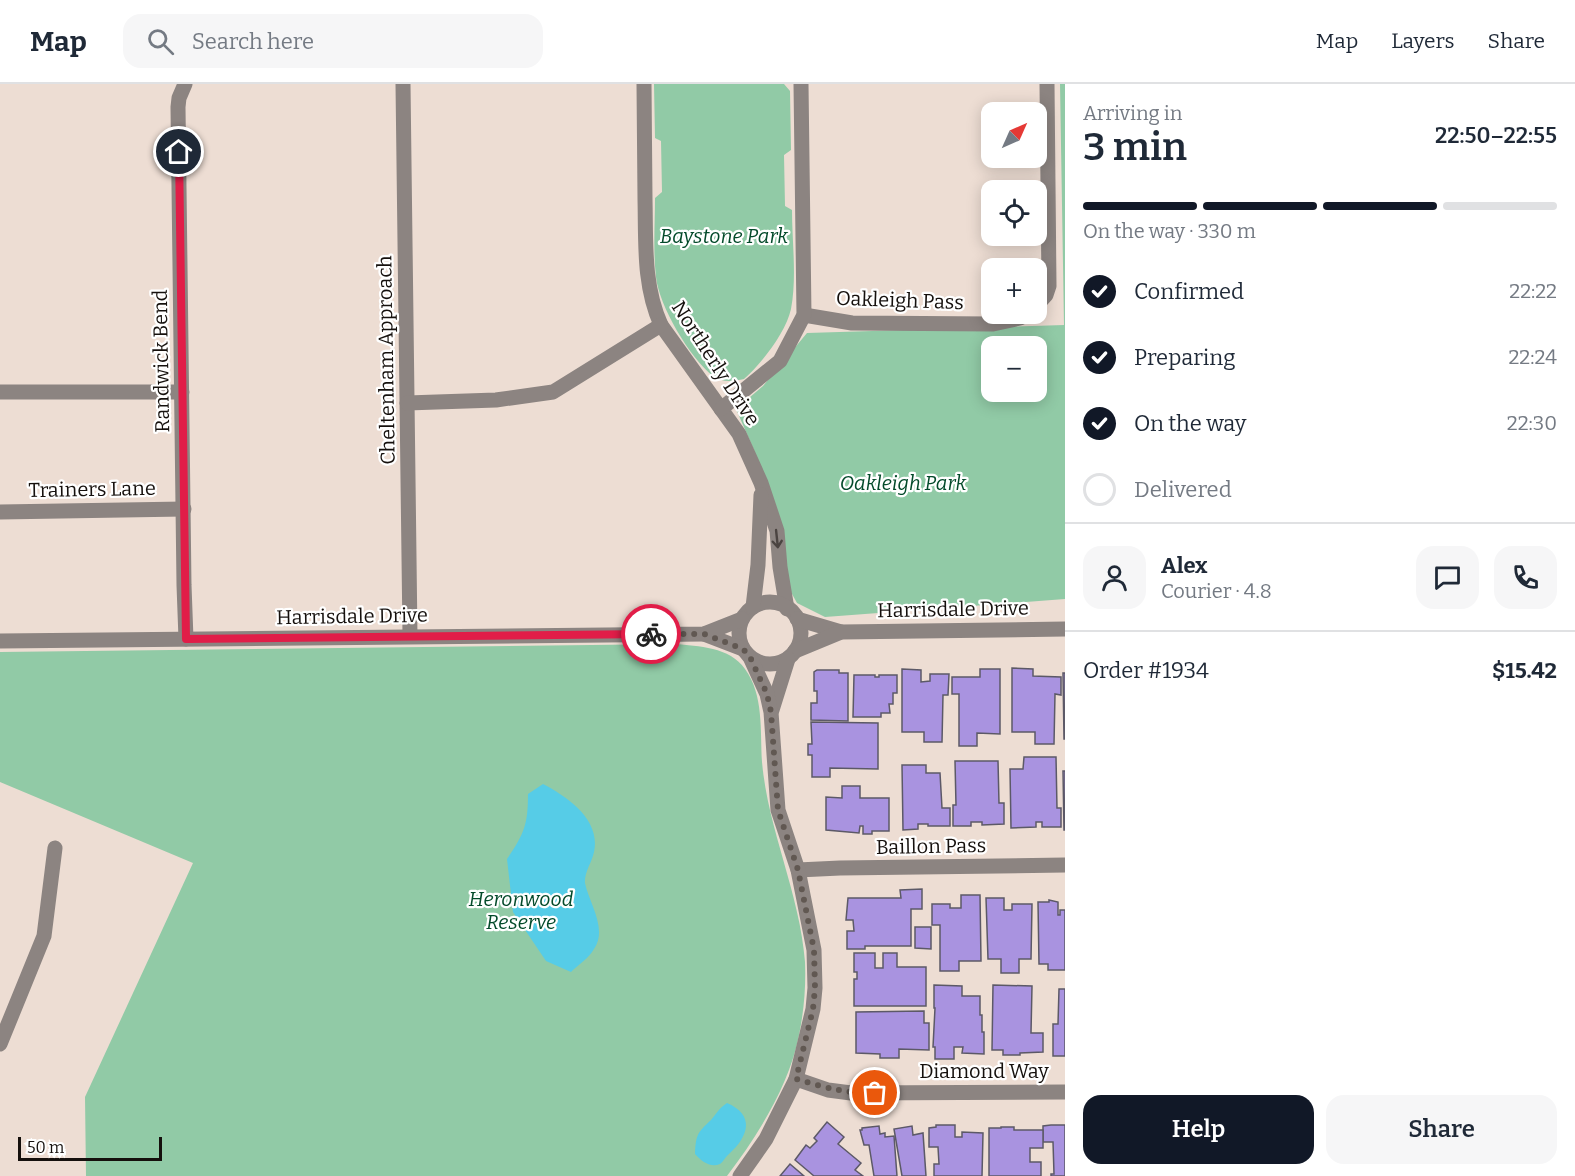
<!DOCTYPE html>
<meta charset="utf-8">
<style>
:root{--surface:#fff;--page:#f6f6f7;--text:#1f2937;--muted:#747a83;--line:#e0e1e3;--accent:#111827}
body{margin:0;font-family:Bitter,serif;background:var(--page);color:var(--text);height:100vh;display:flex;flex-direction:column;font-size:22px;white-space:nowrap}
*{box-sizing:border-box;margin:0}
p{font-size:20px;color:var(--muted)}
.icon{flex:none;width:33px;height:33px;fill:none;stroke:currentColor;stroke-width:2;stroke-linecap:round;stroke-linejoin:round}
.map{position:relative;flex:1;overflow:hidden}
.side{display:flex;flex-direction:column;background:var(--surface);width:510px}
.side>*{flex:none}
.needle{width:39px;rotate:45deg}
.tools{position:absolute;left:981px;top:18px;display:grid;gap:12px}
.tools a{display:grid;place-items:center;width:66px;height:66px;border-radius:12px;background:var(--surface);box-shadow:0 3px 15px #0003;font-size:30px}
.scale{position:absolute;left:18px;bottom:15px;width:144px;box-sizing:border-box;padding-left:6px;border:3px solid #15100d;border-top:0;font-size:16px;line-height:21px;white-space:nowrap;color:#15100d;-webkit-text-stroke:4px #fff;paint-order:stroke}
.pin{position:absolute;display:grid;place-items:center;width:51px;height:51px;color:#fff;margin:-26px;border:3px solid #fff;border-radius:50%;box-shadow:0 2px 6px #0007}
.courier{position:absolute;display:grid;place-items:center;width:60px;height:60px;margin:-30px;border:4px solid #e11d48;border-radius:50%;background:#fff;color:#222;box-shadow:0 2px 8px #0007}
.overview em{font-style:normal;font-weight:600}
.overview div{display:flex;flex-direction:column-reverse}
.overview{display:flex;align-items:center;justify-content:space-between;height:102px;padding:0 18px}
h1{font-size:39px;font-weight:600;line-height:45px}
.bar{display:grid;grid-template-columns:repeat(4,1fr);gap:9px 6px;align-content:center;height:72px;padding:0 18px}
.bar i{height:8px;border-radius:4px;background:var(--line)}
.bar .active{background:var(--accent)}
.bar p{grid-column:span 4}
.line{display:flex;align-items:center;gap:15px;padding:0 18px;border-top:2px solid var(--line)}
.line div{flex:1}
.round{display:grid;place-items:center;flex:none;width:63px;height:63px;border-radius:18px;background:var(--page)}
ol{padding:0 18px;list-style:none}
li{display:flex;align-items:center;gap:18px;height:66px}
li p{margin-inline-start:auto}
li .icon{padding:6px;border-radius:50%;background:var(--accent);color:#fff;stroke-width:4}
li:last-child{color:var(--muted)}
li i{width:33px;height:33px;border:3px solid var(--line);border-radius:50%}
.button{display:flex;gap:12px;margin-top:auto;padding:12px 18px}
.button a{flex:1;height:69px;border-radius:18px;background:var(--accent);color:#fff;font-size:24px;font-weight:600;line-height:69px;text-align:center}
.button a+a{background:var(--page);color:var(--text)}
header{display:flex;align-items:center;gap:36px;box-sizing:border-box;height:84px;padding:0 30px;background:var(--surface);border-bottom:2px solid var(--line)}
header strong{font-size:28px}
nav{display:flex;gap:33px;margin-inline-start:auto;font-size:21px}
.search{width:420px;height:54px;background:var(--page);display:flex;align-items:center;gap:15px;box-sizing:border-box;padding:0 21px;border-radius:18px;color:var(--muted);font-size:22px}
main{display:flex;flex:1;min-height:0}
.map>svg:first-child{display:block}
.green{fill:#91caa6;fill-rule:evenodd}
.water{fill:#56cce7}
.building{fill:#a993e0;stroke:#5c5967;stroke-width:1.5}
.lines{fill:none;stroke-linecap:round;stroke-linejoin:round}
.minor{stroke:#8c8481;stroke-width:15}
.oneway{stroke:#4b4441}
.done{stroke:#615852;stroke-width:6;stroke-dasharray:0 10.8}
.route{stroke:#e11d48;stroke-width:8}
.labels{text-anchor:middle;stroke-width:4.5;stroke-linejoin:round;paint-order:stroke}
.park-label{font-size:20px;font-style:italic;fill:#034a2a;stroke:#fff}
.street-label{font-size:20px;fill:#15100d;stroke:#fff}
</style>
<header>
<strong>Map</strong>
<div class="search"><svg class="icon" aria-label="search" viewBox="0 0 24 24"><circle cx="10" cy="10" r="6"/><path d="M15 15l6 6"/></svg>Search here</div>
<nav><a>Map</a><a>Layers</a><a>Share</a></nav>
</header>
<main>
<div class="map">
<svg width="1065" height="1092" viewBox="0 0 1065 1092">
<rect width="100%" height="100%" fill="#edddd3"/>
<g class="green">
<path d="M654,0H784L790,7L791,66L784,71L785,122L792,126C792,158 797,194 791,225C786,248 762,279 744,295C734,297 722,299 713,292C690,274 659,222 656,193C653,167 655,140 655,114L662,108L661,57L655,54Z"/>
<path d="M1060,0H1065V515L825,533L797,519L786,499L754,366L736,325L763,302L807,249L1064,241ZM992,262H1036V308H992Z"/>
<path d="M675,560C698,562 730,563 745,585C764,611 760,647 762,678C768,746 800,810 805,878C806,902 804,927 799,951C789,1002 758,1051 727,1092H86L85,1013L193,779L0,698V568Z"/>
</g>
<g class="water">
<path d="M543,700C568,713 601,736 594,768C592,778 584,789 585,799C589,819 608,845 594,865C589,874 578,881 571,888L546,877L513,828L507,775C524,750 528,741 528,710Z"/>
<path d="M727,1019C755,1031 749,1052 729,1070C726,1072 723,1078 720,1080C710,1084 701,1077 695,1070C696,1051 697,1049 711,1036C717,1029 718,1025 727,1019Z"/>
</g>
<g class="building">
<path d="M1012,584L1033,585V592L1061,593V611L1055,610L1054,660H1035V648H1012Z"/>
<path d="M902,585L921,586V598L930,597V590H949L948,611H943L942,658H924V648H902Z"/>
<path d="M980,585H1000V650L977,649V662H959V610H952V593H980Z"/>
<path d="M817,586H839V589H848V637L811,636V619H817V607H814V588Z"/>
<path d="M1063,589H1065V655H1064Z"/>
<path d="M854,591H875V593H879V591H897V609H893V620H889L890,629H881V633H853Z"/>
<path d="M811,638L878,639V685L830,684V693H812V671H808V660H812Z"/>
<path d="M1024,673H1056L1057,724H1061V743H1042V738H1036V743L1011,744L1010,685H1023Z"/>
<path d="M955,677H998L999,719H1004V740L982,741V738H971V742H953V721H956Z"/>
<path d="M902,681H926V689H940L942,724H950V742H928V740H918V745L903,746Z"/>
<path d="M1063,687H1065V746H1064Z"/>
<path d="M842,702H860V714H889V747H872V750H863V742H860L859,749L826,746V713L842,714Z"/>
<path d="M922,805V825H911V862H865V865H847V847H854L853,836H846L848,814H901L900,806Z"/>
<path d="M961,811H980L981,877H959V887H940V841H932V820H950V824H961Z"/>
<path d="M986,814H1004V826H1012V820H1032L1031,875H1019V889H1001V875H988Z"/>
<path d="M1049,816L1058,818V831H1060V826H1065V886H1048V880H1039L1038,818H1049Z"/>
<path d="M915,843H931V865L915,864Z"/>
<path d="M854,869H875V884H883V869H897V883H926V922H854V895H857V888H854Z"/>
<path d="M934,901L962,902V912H980V931H982V948H984V970L962,969L963,963H954V975H935V963H933L935,924H934Z"/>
<path d="M993,901L1032,902L1031,949H1043V968L1020,969V971H1003V966H992Z"/>
<path d="M1059,905H1065V972H1053V940H1058Z"/>
<path d="M924,927V939H929V966L899,965V974H880V970L856,969V928Z"/>
<path d="M827,1038L844,1053L838,1060L861,1079L855,1086L863,1092H814L795,1076L806,1061L810,1064L817,1057L814,1054Z"/>
<path d="M936,1041H955V1053H962V1048L983,1049L982,1092H934V1080H939L938,1063H929V1044L936,1043Z"/>
<path d="M1051,1041H1065V1092H1051V1090H1054L1053,1058H1043V1042Z"/>
<path d="M879,1042L880,1050L885,1049V1053L894,1052L897,1092H874L869,1061H864L860,1046H862V1044Z"/>
<path d="M912,1042L913,1051L923,1049L926,1092H902L894,1045Z"/>
<path d="M1001,1043H1014V1046H1043V1064H1030V1078H1041V1092H989V1044H1001Z"/>
<path d="M790,1080L804,1092H780Z"/>
</g>
<g class="lines">
<g class="minor">
<path d="M185,0L179,14L178,23L184,501L186,555"/>
<path d="M403,0L410,552"/>
<path d="M644,0C644,38 645,77 645,115C646,158 643,201 661,241L739,350L761,399L777,447L780,483L787,525"/>
<path d="M1036,222L1046,211L1049,202L1047,0"/>
<path d="M804,231L852,239L993,240L1020,234L1028,230"/>
<path d="M0,308H182"/>
<path d="M407,319L496,316L553,308L661,241"/>
<path d="M721,325L780,277L804,231L801,0"/>
<path d="M0,428L184,425"/>
<circle cx="770" cy="549" r="31"/>
<path d="M753,523L758,481L761,411"/>
<path d="M797,535L841,548"/>
<path d="M704,550L743,565"/>
<path d="M0,557L704,550L742,535"/>
<path d="M795,567L841,548L1065,545"/>
<path d="M772,626L788,575"/>
<path d="M798,786L840,784L1065,781"/>
<path d="M0,960L44,852L55,764"/>
<path d="M796,995L828,1006L851,1009L1065,1008"/>
<path d="M740,1092L766,1055L796,995L813,925L815,904L814,866L798,786L778,726L771,628L767,610L750,573"/>
</g>
</g>
<defs><path id="oneway-shaft" d="M-6 0H5M1.5-3L5.5 0L1.5 3" fill="none" stroke-width="1.6" stroke-linecap="round" stroke-linejoin="round" transform="scale(1.5)"/></defs>
<use class="oneway" href="#oneway-shaft" transform="translate(777 455) rotate(84)"/>
<g class="lines">
<path class="done" d="M651,550H704L743,565L750,573L767,610L771,628L778,726L798,786L814,866L815,904L813,925L796,995C827,1004 843,1009 875,1009"/>
<path class="route" d="M179,68L186,555L651,550"/>
</g>
<g class="labels">
<g class="park-label">
<text x="724" y="159">Baystone Park</text>
<text x="903" y="406">Oakleigh Park</text>
<text x="521" y="822">Heronwood<tspan x="521" dy="23">Reserve</tspan></text>
</g>
<g class="street-label">
<text transform="translate(900 216) rotate(2)" y="7">Oakleigh Pass</text>
<text transform="translate(386 276) rotate(-91)" y="7">Cheltenham Approach</text>
<text transform="translate(161 277) rotate(-91)" y="7">Randwick Bend</text>
<text transform="translate(716 279) rotate(57)" y="7">Northerly Drive</text>
<text transform="translate(92 405) rotate(-1)" y="7">Trainers Lane</text>
<text transform="translate(953 525) rotate(-1)" y="7">Harrisdale Drive</text>
<text transform="translate(352 532) rotate(-1)" y="7">Harrisdale Drive</text>
<text transform="translate(931 762) rotate(-1)" y="7">Baillon Pass</text>
<text x="984" y="994">Diamond Way</text>
</g>
</g>
</svg>
<div class="tools">
<a><svg class="needle" viewBox="-14 -14 28 28"><path d="M0-13l5 13h-10z" fill="#e53935"/><path d="M0 13l5-13h-10z" fill="#747a83"/></svg></a>
<a><svg class="icon" aria-label="locate" viewBox="0 0 24 24"><circle cx="12" cy="12" r="6"/><path d="M12 2v4M12 18v4M2 12h4M18 12h4"/></svg></a>
<a>+</a>
<a>−</a>
</div>
<div class="scale">50 m</div>
<div class="pin" style="left:875px;top:1009px;background:#ea580c"><svg class="icon" aria-label="bag" viewBox="0 0 24 24"><path d="M5 8h14l-1 12H6zM9 8a3 3 0 0 1 6 0"/></svg></div>
<div class="pin" style="left:179px;top:68px;background:#1f2937"><svg class="icon" aria-label="home" viewBox="0 0 24 24"><path d="M3 11l9-7 9 7M6 9v11h12V9"/></svg></div>
<div class="courier" style="left:651px;top:550px"><svg class="icon" aria-label="bike" viewBox="0 0 24 24"><circle cx="6" cy="16" r="4"/><circle cx="18" cy="16" r="4"/><path d="M6 16l4-8h5l3 8M10 8l3 8H6M13 5h3"/></svg></div>
</div>
<section class="side">
<div class="overview"><div><h1>3 min</h1><p>Arriving in</p></div><em>22:50–22:55</em></div>
<div class="bar"><i class="active"></i><i class="active"></i><i class="active"></i><i></i><p>On the way · 330 m</p></div>
<ol>
<li><svg class="icon" aria-label="check" viewBox="0 0 24 24"><path d="M5 12l5 5 9-10"/></svg>Confirmed<p>22:22</p></li>
<li><svg class="icon" aria-label="check" viewBox="0 0 24 24"><path d="M5 12l5 5 9-10"/></svg>Preparing<p>22:24</p></li>
<li><svg class="icon" aria-label="check" viewBox="0 0 24 24"><path d="M5 12l5 5 9-10"/></svg>On the way<p>22:30</p></li>
<li><i></i>Delivered</li>
</ol>
<div class="line" style="height:108px"><a class="round"><svg class="icon" aria-label="person" viewBox="0 0 24 24"><circle cx="12" cy="8" r="4"/><path d="M4 21q1-7 8-7t8 7"/></svg></a><div><b>Alex</b><p>Courier · 4.8</p></div><a class="round"><svg class="icon" aria-label="chat" viewBox="0 0 24 24"><path d="M4 5h16v11H9l-5 4z"/></svg></a><a class="round"><svg class="icon" aria-label="phone" viewBox="0 0 24 24"><path d="M5 4h4l2 5-3 2q2 4 5 5l2-3 5 2v4C11 20 4 13 5 4z"/></svg></a></div>
<div class="line" style="height:78px"><div>Order #1934</div><b>$15.42</b></div>
<div class="button"><a>Help</a><a>Share</a></div>
</section>
</main>
